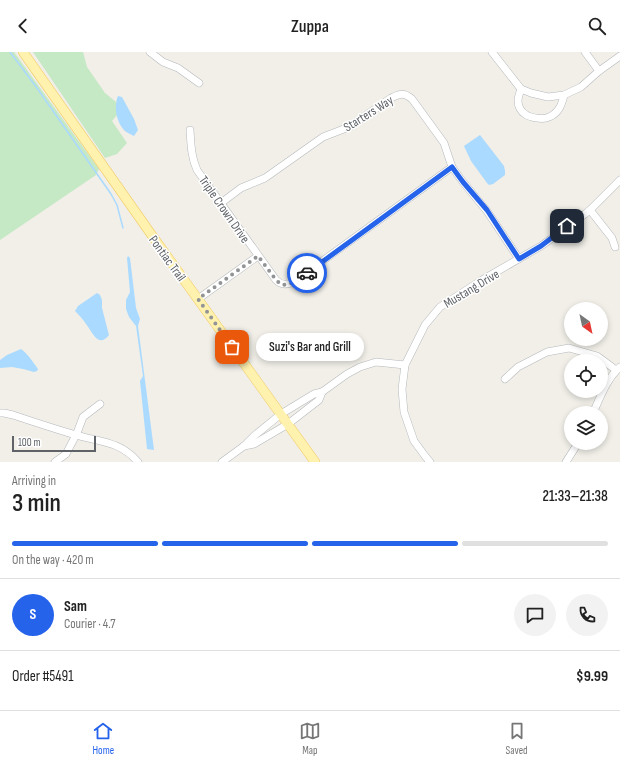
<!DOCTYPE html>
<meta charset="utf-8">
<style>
:root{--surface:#fff;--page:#f2f2f2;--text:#222;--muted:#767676;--line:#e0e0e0;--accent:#2563eb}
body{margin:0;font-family:"Sofia Sans Condensed",sans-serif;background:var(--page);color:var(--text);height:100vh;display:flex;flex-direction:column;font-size:15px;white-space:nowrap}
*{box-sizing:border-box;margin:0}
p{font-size:13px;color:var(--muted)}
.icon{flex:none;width:22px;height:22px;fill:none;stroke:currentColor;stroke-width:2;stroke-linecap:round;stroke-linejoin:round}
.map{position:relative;height:410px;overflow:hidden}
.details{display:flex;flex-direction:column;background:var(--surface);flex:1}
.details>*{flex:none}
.needle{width:26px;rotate:147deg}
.controls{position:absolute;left:564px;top:250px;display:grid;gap:8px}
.controls a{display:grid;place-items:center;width:44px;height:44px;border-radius:50%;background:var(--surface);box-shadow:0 2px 6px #0003;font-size:20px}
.scale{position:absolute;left:12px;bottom:10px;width:84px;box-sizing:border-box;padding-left:4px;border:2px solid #5f6368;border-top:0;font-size:11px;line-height:14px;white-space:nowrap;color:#5f6368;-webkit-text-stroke:3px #fff;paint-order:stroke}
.pin{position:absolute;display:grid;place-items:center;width:34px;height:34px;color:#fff;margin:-17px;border-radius:8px;box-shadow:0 2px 6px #0006}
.courier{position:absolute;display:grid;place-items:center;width:40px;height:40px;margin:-20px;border:3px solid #2563eb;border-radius:50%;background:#fff;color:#222;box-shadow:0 1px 5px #0007}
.bubble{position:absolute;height:28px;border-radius:14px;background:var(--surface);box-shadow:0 2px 6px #0003;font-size:13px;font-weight:600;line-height:28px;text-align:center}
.summary em{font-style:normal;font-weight:600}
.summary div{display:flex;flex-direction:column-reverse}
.summary{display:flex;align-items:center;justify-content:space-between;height:68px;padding:0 12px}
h1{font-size:26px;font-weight:600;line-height:30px}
.bar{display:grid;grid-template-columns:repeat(4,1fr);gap:6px 4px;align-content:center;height:48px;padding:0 12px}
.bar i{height:5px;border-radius:3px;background:var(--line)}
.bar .current{background:var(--accent)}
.bar p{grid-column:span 4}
.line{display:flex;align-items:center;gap:10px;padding:0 12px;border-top:1px solid var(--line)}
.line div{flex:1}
.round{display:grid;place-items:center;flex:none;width:42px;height:42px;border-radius:21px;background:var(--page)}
header{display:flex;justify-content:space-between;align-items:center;height:52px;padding:0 12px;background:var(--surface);font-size:18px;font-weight:600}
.menu{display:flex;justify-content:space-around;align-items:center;height:56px;border-top:1px solid var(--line);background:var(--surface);font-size:11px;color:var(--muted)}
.menu a{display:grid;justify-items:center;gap:2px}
.menu .current{color:var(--accent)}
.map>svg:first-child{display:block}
.green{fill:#c5e8c5}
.water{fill:#aadaff}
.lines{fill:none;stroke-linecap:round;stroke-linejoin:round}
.stream{stroke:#aadaff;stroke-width:1.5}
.minor-casing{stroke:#b5b8bc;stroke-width:8}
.major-casing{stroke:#f2c960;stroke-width:10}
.minor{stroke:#fff;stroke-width:7}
.major{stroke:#fff2af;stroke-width:9}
.done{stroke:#929495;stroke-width:4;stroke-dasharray:0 7.2}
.route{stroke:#2563eb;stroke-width:5}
.labels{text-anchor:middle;stroke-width:3;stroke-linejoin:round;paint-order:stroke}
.street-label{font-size:13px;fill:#5f6368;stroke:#fff}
</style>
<header><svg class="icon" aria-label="back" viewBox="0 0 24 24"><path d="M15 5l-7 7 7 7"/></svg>Zuppa<svg class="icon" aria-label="search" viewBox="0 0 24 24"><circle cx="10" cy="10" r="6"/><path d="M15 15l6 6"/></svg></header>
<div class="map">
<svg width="620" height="410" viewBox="0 0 620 410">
<rect width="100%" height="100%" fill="#f1efe8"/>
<g class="green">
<path d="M0,0H14L99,117L96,123L0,188Z"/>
<path d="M33,0H83L87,15L105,41L116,50L117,63L112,69L127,91L117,102L105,106Z"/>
</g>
<g class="water">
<path d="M118,44L122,45L134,67L138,78L134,84C132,83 130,82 128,81C117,75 113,55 118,44Z"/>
<path d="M480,83L504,114L505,119V123L493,132L489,133L487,131L471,109L464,94Z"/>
<path d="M128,204L130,206L136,256L140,267L138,274L154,398L147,397L140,329L143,324L136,274L129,265L126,257V248L130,240L127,206Z"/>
<path d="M97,241L100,243L102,248V256L109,283C98,297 92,279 86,272C83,267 79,263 75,259L78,254Z"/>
<path d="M21,297C28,302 33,310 38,317L37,319L34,320L23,317L12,315L0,316V308L7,303Z"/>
</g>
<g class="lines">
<path class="stream" d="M10,0L37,36L111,142L117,153L123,176"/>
<g class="minor-casing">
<g id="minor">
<path d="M150,0L163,10L178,16L199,31"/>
<path d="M492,0L521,37L531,41L548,45L564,43L581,35L599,19L620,4"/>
<path d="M585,0L599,19"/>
<path d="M521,37C520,40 518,45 518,49C518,54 521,60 525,62C530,66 544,68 549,65C559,61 562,52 564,43"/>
<path d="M190,78C191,93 191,104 197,118L276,228C282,234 288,233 295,229L452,115"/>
<path d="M221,151L241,136L265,126L323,85L349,75L391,46C400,42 403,40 412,47L444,91L452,115L463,130L487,159L519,207"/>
<path d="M590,158L612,186L615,195"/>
<path d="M198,247L258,204"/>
<path d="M505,327L518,315L547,300L569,296L597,304L616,318"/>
<path d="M0,361H4L13,363C34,370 55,377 76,383C100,390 120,389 138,410"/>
<path d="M593,361C600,346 607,326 620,315"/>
<path d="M244,394L254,392L288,372L319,348L322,340"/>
<path d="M55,410L66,402L77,381L83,365L100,352"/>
<path d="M222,410L244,394L254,384L281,362L314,342L322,340L347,322L360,315L376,310L405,313"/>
<path d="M430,410L425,404L414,389L404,360L402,337L405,313L425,273L440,255L482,228L541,194L585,162L590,158L620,128"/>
<path d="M566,410L578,391"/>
</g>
</g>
<g class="major-casing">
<path id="major" d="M23,0L151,182L315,410"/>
</g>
<use href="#minor" class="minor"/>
<use href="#major" class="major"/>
</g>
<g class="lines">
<path class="done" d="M232,295L198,247L258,204L276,228L282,233L290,232L307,221"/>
<path class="route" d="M307,221L452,115L463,130L487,158L519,207L541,194L567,174"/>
</g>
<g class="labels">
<g class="street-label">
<text transform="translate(368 61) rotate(-32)" y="5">Starters Way</text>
<text transform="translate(225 157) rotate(55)" y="5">Triple Crown Drive</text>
<text transform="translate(168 206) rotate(54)" y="5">Pontiac Trail</text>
<text transform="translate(471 236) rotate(-31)" y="5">Mustang Drive</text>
</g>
</g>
</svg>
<div class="controls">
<a><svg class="needle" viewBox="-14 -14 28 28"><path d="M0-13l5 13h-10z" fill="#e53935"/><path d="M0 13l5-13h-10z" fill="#767676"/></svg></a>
<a><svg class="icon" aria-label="locate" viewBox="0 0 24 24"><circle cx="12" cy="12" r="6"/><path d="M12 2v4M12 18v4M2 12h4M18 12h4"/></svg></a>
<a><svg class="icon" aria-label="layers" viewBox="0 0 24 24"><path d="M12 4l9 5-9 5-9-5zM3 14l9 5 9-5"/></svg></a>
</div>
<div class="scale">100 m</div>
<div class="pin" style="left:232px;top:295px;background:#ea580c"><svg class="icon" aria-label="bag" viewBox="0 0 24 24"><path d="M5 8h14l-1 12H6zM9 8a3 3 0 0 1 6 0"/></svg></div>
<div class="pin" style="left:567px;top:174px;background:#1f2937"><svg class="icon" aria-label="home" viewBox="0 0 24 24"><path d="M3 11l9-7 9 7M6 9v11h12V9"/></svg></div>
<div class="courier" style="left:307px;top:221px"><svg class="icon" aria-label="car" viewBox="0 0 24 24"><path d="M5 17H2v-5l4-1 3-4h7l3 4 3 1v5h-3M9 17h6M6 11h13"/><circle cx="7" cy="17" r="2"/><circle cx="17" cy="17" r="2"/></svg></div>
<div class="bubble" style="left:256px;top:281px;width:108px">Suzi's Bar and Grill</div>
</div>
<section class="details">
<div class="summary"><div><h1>3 min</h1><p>Arriving in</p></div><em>21:33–21:38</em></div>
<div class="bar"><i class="current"></i><i class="current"></i><i class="current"></i><i></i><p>On the way · 420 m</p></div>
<div class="line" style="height:72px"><b class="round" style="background:var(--accent);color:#fff">S</b><div><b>Sam</b><p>Courier · 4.7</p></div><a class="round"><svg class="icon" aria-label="chat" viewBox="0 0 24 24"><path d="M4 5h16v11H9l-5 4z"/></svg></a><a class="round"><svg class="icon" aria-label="phone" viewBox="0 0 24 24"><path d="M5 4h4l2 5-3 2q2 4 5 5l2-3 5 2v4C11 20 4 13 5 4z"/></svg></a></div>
<div class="line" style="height:52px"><div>Order #5491</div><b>$9.99</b></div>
</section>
<nav class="menu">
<a class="current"><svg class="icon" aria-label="home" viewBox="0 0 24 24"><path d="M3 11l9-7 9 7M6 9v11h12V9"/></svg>Home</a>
<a><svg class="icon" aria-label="map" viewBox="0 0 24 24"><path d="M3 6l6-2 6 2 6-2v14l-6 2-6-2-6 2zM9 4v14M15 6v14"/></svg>Map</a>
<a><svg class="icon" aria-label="saved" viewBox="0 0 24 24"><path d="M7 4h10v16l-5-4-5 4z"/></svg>Saved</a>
</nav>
